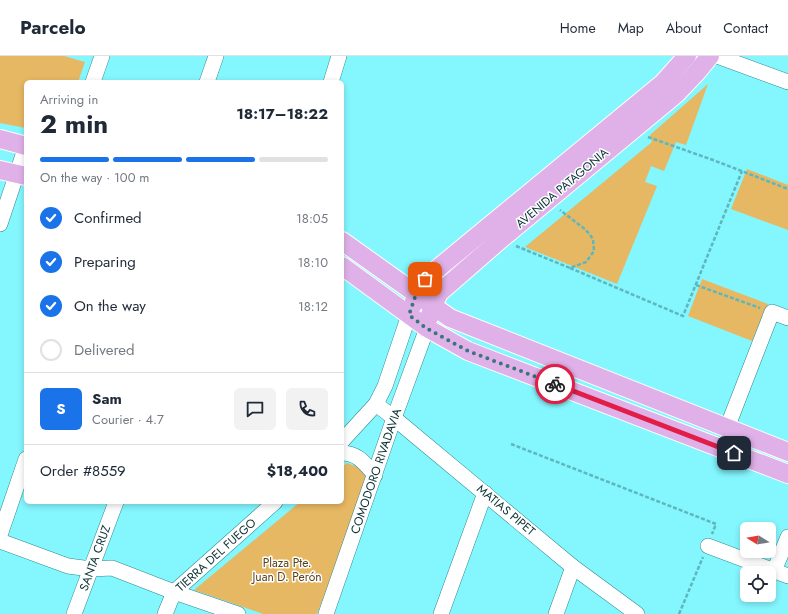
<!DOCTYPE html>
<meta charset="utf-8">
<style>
:root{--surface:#fff;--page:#f2f2f3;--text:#1f2937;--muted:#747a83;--line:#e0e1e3;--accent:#1a73e8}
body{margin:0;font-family:Jost,sans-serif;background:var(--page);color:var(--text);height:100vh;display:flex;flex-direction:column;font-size:15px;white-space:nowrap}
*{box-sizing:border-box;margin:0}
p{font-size:13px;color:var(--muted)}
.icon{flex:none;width:22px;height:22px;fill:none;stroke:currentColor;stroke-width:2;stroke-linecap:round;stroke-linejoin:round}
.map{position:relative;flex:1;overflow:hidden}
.panel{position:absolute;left:24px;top:24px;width:320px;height:424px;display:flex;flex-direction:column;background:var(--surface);border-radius:6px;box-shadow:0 2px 6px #0003}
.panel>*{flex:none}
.needle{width:26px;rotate:281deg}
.controls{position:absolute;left:740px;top:466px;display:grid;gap:8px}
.controls a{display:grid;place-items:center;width:36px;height:36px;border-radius:6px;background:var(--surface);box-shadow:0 2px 6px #0003;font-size:20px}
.pin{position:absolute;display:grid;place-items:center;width:34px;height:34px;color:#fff;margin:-17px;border-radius:8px;box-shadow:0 2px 6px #0006}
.courier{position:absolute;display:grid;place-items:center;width:40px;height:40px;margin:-20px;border:3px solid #e11d48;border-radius:50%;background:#fff;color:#222;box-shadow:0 1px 5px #0007}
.overview em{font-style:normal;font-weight:700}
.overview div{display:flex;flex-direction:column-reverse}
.overview{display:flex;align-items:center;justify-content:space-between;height:68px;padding:0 16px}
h1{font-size:26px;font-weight:700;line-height:30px}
.bar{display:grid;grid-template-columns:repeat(4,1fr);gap:6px 4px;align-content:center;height:48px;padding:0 16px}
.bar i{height:5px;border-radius:3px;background:var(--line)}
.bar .on{background:var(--accent)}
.bar p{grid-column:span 4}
.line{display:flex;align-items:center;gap:10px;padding:0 16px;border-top:1px solid var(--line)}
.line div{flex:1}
.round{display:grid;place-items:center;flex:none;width:42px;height:42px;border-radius:6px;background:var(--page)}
ol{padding:0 16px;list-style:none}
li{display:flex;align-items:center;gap:12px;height:44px}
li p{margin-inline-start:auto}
li .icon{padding:4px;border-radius:50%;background:var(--accent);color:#fff;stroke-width:4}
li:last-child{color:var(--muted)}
li i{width:22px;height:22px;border:2px solid var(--line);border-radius:50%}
header{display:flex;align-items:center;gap:24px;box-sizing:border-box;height:56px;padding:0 20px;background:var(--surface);border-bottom:1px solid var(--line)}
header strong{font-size:19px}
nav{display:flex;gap:22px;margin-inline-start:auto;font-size:14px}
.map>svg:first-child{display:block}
.green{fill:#e6b863}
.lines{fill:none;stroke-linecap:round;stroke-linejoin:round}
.minor-casing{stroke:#308a90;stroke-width:16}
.major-casing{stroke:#fff;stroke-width:20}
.path{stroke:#5db7bd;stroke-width:2.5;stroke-dasharray:4 2;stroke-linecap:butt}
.minor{stroke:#fff;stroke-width:15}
.major{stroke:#e0b1e9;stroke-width:18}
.done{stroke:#37777b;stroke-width:4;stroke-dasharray:0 7.2}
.route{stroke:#e11d48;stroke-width:5}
.labels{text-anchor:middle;stroke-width:3;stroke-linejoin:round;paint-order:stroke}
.street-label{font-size:12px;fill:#0d3335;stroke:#fff}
.park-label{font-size:12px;fill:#594216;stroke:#fff}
</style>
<header>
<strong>Parcelo</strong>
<nav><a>Home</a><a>Map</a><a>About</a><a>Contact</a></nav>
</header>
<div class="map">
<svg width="788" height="558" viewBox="0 0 788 558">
<rect width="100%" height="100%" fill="#84f6fe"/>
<g class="green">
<path d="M0,0H64L85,6L78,26H26V72L0,67Z"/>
<path d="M708,28L686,89L676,86L664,115L651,110L645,126L657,130L617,228L525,191L652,86L650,79Z"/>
<path d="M747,113L788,129V174L731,153Z"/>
<path d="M702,223L768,248L752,285L688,260Z"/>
<path d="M347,407L373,417L317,558H263L194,534L300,446H342V411Z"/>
</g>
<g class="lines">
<g class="minor-casing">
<g id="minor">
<path d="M717,0L788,26"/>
<path d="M93,26L102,0"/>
<path d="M207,26L216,0"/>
<path d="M331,26L339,0"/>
<path d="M0,168L26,90"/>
<path d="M376,348L394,362L573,511L637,558"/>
<path d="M727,372L772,256L788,262"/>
<path d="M342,385L376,348L385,330L409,259"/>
<path d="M342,397C358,397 365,408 375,419"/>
<path d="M0,479L26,403"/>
<path d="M0,485L68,510L91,513L112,512L174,536L238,558"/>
<path d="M708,490L788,520"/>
<path d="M774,515L788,481"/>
<path d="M74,558L116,446"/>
<path d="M165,558L174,536L275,446"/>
<path d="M326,558L394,362L427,272"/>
<path d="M441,558L485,437"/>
<path d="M556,558L573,511"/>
</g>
</g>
<g class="major-casing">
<g id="major">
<path d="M0,83L26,90"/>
<path d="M0,114L26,120"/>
<path d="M342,185L433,250L450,262L788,396"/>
<path d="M342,210L427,272L468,295L788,418"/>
<path d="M413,249L416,238L425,223L663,27L687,0"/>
<path d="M429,262L433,250L439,237L501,183L676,38L697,16L710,0"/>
</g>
</g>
<g class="path">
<path d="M648,81L713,104L788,133"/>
<path d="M516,190L570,212L586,206L594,195L593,183L586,174L560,154"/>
<path d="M570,212L683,260L742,115"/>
<path d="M696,229L760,252"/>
<path d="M511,388L716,468L712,478"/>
<path d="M679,558L703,501"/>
</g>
<use href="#minor" class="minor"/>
<use href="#major" class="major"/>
</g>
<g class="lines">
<path class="done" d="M425,223L416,238L409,259L426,272L468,295L555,328"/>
<path class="route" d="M555,328L734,397"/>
</g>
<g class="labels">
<g class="street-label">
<text transform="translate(562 132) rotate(-40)" y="4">AVENIDA PATAGONIA</text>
<text transform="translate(376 415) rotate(-71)" y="4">COMODORO RIVADAVIA</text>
<text transform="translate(506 454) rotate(40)" y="4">MATIAS PIPET</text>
<text transform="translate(216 499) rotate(-42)" y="4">TIERRA DEL FUEGO</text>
<text transform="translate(95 502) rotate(-70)" y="4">SANTA CRUZ</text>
</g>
<g class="park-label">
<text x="287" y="511">Plaza Pte.<tspan x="287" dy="14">Juan D. Perón</tspan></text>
</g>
</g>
</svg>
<div class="controls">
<a><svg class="needle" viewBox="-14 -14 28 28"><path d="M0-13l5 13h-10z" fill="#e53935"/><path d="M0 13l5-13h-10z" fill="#747a83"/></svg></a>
<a><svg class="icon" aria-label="locate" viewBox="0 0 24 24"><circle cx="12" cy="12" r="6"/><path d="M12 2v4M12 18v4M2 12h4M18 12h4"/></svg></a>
</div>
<div class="pin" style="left:425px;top:223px;background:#ea580c"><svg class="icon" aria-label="bag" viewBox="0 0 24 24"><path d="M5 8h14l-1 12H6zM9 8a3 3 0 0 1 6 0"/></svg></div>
<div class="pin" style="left:734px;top:397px;background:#1f2937"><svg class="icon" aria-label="home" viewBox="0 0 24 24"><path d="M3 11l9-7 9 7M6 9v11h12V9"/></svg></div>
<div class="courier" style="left:555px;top:328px"><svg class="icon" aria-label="bike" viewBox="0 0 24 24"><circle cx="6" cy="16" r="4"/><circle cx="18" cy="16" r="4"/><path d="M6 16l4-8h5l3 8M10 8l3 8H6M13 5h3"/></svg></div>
<section class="panel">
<div class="overview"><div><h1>2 min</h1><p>Arriving in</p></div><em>18:17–18:22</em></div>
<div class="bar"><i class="on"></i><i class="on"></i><i class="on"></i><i></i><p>On the way · 100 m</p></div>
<ol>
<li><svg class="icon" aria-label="check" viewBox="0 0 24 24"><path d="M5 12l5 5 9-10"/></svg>Confirmed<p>18:05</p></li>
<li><svg class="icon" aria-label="check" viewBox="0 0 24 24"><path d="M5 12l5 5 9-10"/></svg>Preparing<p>18:10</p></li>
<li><svg class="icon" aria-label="check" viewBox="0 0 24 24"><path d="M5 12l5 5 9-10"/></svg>On the way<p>18:12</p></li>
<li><i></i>Delivered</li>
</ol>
<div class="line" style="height:72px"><b class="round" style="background:var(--accent);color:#fff">S</b><div><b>Sam</b><p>Courier · 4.7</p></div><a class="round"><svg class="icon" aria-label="chat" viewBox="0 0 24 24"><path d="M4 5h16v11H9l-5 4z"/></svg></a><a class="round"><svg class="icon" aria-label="phone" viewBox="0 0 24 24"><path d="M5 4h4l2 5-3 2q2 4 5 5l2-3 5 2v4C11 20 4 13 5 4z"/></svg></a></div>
<div class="line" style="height:52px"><div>Order #8559</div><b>$18,400</b></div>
</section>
</div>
